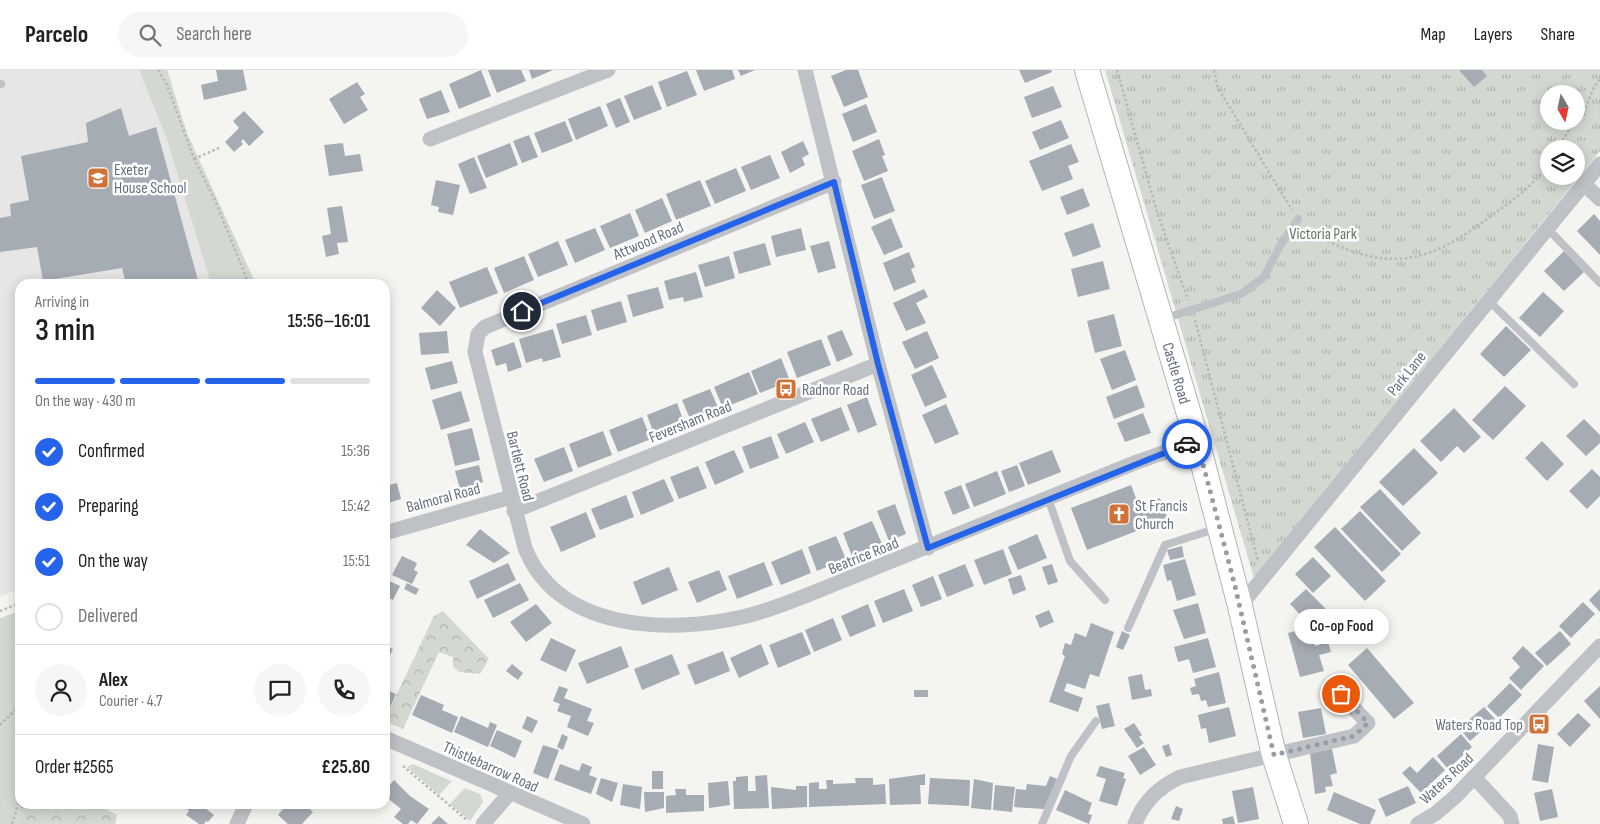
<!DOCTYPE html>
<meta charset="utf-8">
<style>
:root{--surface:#fff;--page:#f6f6f6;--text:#202124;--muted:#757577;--line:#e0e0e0;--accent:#2563eb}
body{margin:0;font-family:"Sofia Sans Condensed",sans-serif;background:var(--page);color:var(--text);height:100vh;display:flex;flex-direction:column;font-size:19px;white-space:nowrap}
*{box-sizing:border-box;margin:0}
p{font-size:16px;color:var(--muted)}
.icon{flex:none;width:28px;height:28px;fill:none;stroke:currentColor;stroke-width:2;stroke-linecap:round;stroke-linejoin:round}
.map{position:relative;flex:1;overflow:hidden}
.panel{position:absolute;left:15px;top:209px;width:375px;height:530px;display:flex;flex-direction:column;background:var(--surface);border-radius:15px;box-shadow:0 2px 12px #0003}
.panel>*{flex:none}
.needle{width:32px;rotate:171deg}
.buttons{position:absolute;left:1540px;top:15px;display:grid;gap:10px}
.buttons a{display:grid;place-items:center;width:45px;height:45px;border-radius:50%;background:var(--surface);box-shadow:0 2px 12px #0003;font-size:25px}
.pin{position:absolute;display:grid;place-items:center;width:42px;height:42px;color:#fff;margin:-21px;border:2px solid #fff;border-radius:50%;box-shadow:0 1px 5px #0007}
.courier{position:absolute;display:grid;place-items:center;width:50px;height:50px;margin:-25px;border:4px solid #2563eb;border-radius:50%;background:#fff;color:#222;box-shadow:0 1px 6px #0007}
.bubble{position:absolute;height:35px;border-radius:18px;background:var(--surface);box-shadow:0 2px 12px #0003;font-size:16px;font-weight:600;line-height:35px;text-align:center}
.overview em{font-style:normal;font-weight:600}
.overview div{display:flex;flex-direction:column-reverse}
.overview{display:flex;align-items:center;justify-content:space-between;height:85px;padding:0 20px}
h1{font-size:32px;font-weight:600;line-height:38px}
.bar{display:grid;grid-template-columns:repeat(4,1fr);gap:8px 5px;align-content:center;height:60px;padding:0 20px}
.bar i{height:6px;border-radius:4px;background:var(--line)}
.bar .current{background:var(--accent)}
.bar p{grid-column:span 4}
.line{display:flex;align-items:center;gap:12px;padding:0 20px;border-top:1px solid var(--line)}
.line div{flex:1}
.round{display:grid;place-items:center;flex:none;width:52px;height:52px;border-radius:26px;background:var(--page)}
ol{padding:0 20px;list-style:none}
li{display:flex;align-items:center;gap:15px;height:55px}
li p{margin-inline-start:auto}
li .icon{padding:5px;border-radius:50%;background:var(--accent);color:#fff;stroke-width:4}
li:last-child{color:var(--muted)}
li i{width:28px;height:28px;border:2px solid var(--line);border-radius:50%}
header{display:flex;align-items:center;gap:30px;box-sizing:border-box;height:70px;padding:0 25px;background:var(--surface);border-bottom:1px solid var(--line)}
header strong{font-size:24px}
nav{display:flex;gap:28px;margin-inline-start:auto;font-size:18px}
.search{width:350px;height:45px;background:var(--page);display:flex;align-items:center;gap:12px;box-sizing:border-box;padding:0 18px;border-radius:28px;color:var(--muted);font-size:19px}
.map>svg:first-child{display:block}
.built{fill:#e5e6e5}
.green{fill:#d3d9d1}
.forest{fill:url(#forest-crowns)}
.park{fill:url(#park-tufts);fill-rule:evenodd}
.building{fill:#a6acb3}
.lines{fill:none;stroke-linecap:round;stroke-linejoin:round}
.primary-casing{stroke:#b2b4b9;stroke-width:26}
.path{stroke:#b6b8bb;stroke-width:2.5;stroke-dasharray:2.5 2.5;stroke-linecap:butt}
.lane{stroke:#bec1c5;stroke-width:8}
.street{stroke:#bec1c5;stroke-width:15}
.primary{stroke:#fff;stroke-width:24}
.done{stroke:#989ea7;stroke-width:5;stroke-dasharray:0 9}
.route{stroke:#2563eb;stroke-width:6}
.labels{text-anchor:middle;stroke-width:5;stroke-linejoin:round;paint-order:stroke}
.poi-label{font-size:16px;fill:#66707f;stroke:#fff;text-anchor:start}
.park-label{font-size:16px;fill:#657765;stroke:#fff}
.street-label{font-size:16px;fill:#66707f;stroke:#fff}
</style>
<header>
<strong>Parcelo</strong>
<div class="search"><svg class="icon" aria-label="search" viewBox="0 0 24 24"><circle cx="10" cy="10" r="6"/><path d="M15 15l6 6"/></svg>Search here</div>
<nav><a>Map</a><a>Layers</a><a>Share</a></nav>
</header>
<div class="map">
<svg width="1600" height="754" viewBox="0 0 1600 754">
<defs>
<pattern id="forest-crowns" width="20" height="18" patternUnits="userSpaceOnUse" patternTransform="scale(1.25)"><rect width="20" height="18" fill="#d3d9d1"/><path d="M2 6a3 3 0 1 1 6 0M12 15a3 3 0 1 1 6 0" fill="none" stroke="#afb4af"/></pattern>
<pattern id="park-tufts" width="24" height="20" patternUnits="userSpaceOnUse" patternTransform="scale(1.25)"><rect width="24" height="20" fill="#d3d9d1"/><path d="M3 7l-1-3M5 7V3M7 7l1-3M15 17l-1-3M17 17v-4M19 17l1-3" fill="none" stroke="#afb4af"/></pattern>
</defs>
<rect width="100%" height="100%" fill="#f4f4f1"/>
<path class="built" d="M0,0H139L166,67L211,214H20V518L0,527Z"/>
<g class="green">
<path d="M139,0H167L187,63L256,214H211L166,67Z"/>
<path d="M20,541V732L17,754H0V548Z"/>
<path d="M413,694L451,711H452L439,725L407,697Z"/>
<path d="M465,718L480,724L483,732L470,751L450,734Z"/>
</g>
<g class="forest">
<path d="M443,541L489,589L480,604L459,602L453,597V587L439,582L403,659L385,651V649L434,546Z"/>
<path d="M20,732V734H97L117,745L115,754H17Z"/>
</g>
<path class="park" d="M1105,0H1600V81L1254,508ZM1549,24H1576V51H1549ZM1549,79H1576V106H1549Z"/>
<g class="building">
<path d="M216,0H243L247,20L204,30L201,15L218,11Z"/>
<path d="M481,0L491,26L459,39L449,14Z"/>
<path d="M488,0H521L526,11L497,23Z"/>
<path d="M529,0H553L532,9Z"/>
<path d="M696,0H732L735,9L704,21Z"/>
<path d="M738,0H755L741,6Z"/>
<path d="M846,0H858L868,27L844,37L831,6Z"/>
<path d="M1019,0H1051L1052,2L1025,13Z"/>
<path d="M1459,0H1482L1487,6L1474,17Z"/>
<path d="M687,1L697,25L667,37L658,12Z"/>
<path d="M357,12L365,24L360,27L368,40L344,54L329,29Z"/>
<path d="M652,15L662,39L634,50L624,26Z"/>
<path d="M1053,16L1062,37L1032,48L1024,27Z"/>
<path d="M441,20L450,42L427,49L419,29Z"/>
<path d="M620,28L630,52L616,58L606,34Z"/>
<path d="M866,34L877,62L853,72L842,44Z"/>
<path d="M600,36L608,56L576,70L568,49Z"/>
<path d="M121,38L129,66L156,57L199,214H126L122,198L43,211L37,177L0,182V148L11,146L10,134L29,130L21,86L88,72L86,53Z"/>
<path d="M244,41L264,62L249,76L243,69L241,72L243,74L234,82L225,72L239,58L233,51Z"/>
<path d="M1061,50L1069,68L1040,80L1032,62Z"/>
<path d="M565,51L573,71L542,83L534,63Z"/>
<path d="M529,65L538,87L522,93L513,71Z"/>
<path d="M879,69L885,85L882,86L888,101L864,111L852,81Z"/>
<path d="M803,71L809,84L802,88L805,95L790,103L781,82Z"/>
<path d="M343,73L345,86L360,84L363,101L329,106L324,75Z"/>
<path d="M510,73L518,95L486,108L477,86Z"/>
<path d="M1071,74L1079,92L1068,96L1073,109L1042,121L1029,91Z"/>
<path d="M770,85L780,108L751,120L741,97Z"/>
<path d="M474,87L487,118L470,124L458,94Z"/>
<path d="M736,98L746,121L715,134L705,111Z"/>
<path d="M882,107L895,141L874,149L861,115Z"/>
<path d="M436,110L460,115L453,145L438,142L439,137L431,135Z"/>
<path d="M700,110L711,136L676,150L666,124Z"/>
<path d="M1083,118L1090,136L1067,145L1060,127Z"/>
<path d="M662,128L672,151L645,163L635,140Z"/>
<path d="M342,136L348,172L337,173L339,184L326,187L322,166L331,164L327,138Z"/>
<path d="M630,143L639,166L610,178L600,156Z"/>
<path d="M1594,144L1600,151V185L1577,161Z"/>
<path d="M891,148L903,177L884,185L871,157Z"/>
<path d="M1093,153L1101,177L1073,187L1064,163Z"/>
<path d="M595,158L605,180L575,193L565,170Z"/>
<path d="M801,158L806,180L776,187L771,166Z"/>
<path d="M558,171L568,195L538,207L528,184Z"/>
<path d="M829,171L836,198L818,203L810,176Z"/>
<path d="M765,173L771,195L739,204L733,182Z"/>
<path d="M1564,181L1584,202L1564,221L1544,201Z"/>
<path d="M909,182L915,197L911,199L916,212L894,221L883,193Z"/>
<path d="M524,186L534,210L504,223L494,198Z"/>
<path d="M729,186L735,208L705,217L698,195Z"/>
<path d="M1103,191L1110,219L1078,227L1071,199Z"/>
<path d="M487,197L498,223L460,238L449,212Z"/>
<path d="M696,202L703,227L684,232L683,227L669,230L664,211Z"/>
<path d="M658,217L664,238L633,247L627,225Z"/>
<path d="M924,219L928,227L916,233L926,253L906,261L893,233Z"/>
<path d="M437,220L456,238L440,256L421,238Z"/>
<path d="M1543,222L1564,241L1540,267L1519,248Z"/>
<path d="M621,231L627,252L597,261L591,240Z"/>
<path d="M1114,244L1122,276L1095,283L1087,251Z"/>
<path d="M586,245L592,265L562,274L556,254Z"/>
<path d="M1506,256L1531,280L1504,307L1480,284Z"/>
<path d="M553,259L561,287L543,292L542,288L526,293L519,269Z"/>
<path d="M842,260L853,285L837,292L827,266Z"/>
<path d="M447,261L449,283L421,285L419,263Z"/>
<path d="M927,261L939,288L915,299L902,272Z"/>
<path d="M821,269L831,295L797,308L787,282Z"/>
<path d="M514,272L522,297L508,302L506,293L496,296L491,280Z"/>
<path d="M1125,280L1136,310L1112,320L1100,289Z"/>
<path d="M781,288L790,311L760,323L751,301Z"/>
<path d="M452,291L458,313L431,320L425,298Z"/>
<path d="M932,295L947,327L925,337L911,305Z"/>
<path d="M749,302L758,324L723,338L714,317Z"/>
<path d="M1137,315L1145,337L1114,349L1106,327Z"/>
<path d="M1505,316L1526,336L1493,370L1472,350Z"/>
<path d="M710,319L719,340L691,351L682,330Z"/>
<path d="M461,321L470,351L441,360L432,330Z"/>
<path d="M867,327L877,355L858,363L847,335Z"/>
<path d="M677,333L685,355L655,367L647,345Z"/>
<path d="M946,334L959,364L935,374L922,345Z"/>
<path d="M841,337L850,360L821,372L811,349Z"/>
<path d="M1454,338L1481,367L1464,383L1457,376L1441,392L1420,371Z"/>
<path d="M1143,343L1151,363L1125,372L1117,353Z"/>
<path d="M642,347L651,369L618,382L609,360Z"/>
<path d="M1584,349L1600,365V373L1586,386L1566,366Z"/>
<path d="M805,352L814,372L786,384L777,364Z"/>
<path d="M472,358L480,390L455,396L447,364Z"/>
<path d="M603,361L612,385L578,398L569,374Z"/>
<path d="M771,366L779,388L750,399L742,377Z"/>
<path d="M1542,371L1564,394L1547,411L1525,388Z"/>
<path d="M564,377L573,401L544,412L534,389Z"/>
<path d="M1414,378L1438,403L1403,436L1379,412Z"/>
<path d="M734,380L744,402L715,415L705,392Z"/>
<path d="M1052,380L1061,402L1028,415L1019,393Z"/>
<path d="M479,395L483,412L460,419L455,401Z"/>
<path d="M1017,395L1025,416L1009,422L1001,401Z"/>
<path d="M698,396L707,418L679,429L670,407Z"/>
<path d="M1592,399L1600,407V426L1587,439L1569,421Z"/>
<path d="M997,401L1006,424L974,437L965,414Z"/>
<path d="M664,409L674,431L641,445L632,422Z"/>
<path d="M397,413L401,429L385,434V416Z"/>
<path d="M961,415L970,438L953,445L944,422Z"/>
<path d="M1131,415L1139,436L1160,428L1168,449L1087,480L1071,438Z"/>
<path d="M1380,419L1421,463L1402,481L1360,437Z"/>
<path d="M626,425L634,447L600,460L591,439Z"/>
<path d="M895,434L906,464L889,471L877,441Z"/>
<path d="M1360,441L1401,484L1382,502L1341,459Z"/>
<path d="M586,442L596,467L561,482L550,457Z"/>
<path d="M872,451L882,474L852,486L843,463Z"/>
<path d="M1335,457L1386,511L1365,531L1314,477Z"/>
<path d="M480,459L510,483L494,493L466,475Z"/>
<path d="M1037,464L1047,488L1018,500L1008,477Z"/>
<path d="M836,466L846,489L817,501L808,477Z"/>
<path d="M1182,476L1184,487L1170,490L1167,480Z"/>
<path d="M802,479L811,503L781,515L771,492Z"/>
<path d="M1003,479L1012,504L984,515L974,490Z"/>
<path d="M402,486L417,493L414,500L418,502L412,514L392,505Z"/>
<path d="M1313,487L1331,506L1313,523L1295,504Z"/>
<path d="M1185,489L1196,525L1177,531L1171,510L1167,511L1163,495Z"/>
<path d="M764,492L773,515L737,529L728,506Z"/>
<path d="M508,493L516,510L477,529L469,511Z"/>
<path d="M965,494L974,516L947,527L938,505Z"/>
<path d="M1052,494L1058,512L1048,515L1042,497Z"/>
<path d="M669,497L678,520L642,535L633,512Z"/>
<path d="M719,500L727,520L697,533L688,512Z"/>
<path d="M1021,505L1026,520L1013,525L1008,509Z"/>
<path d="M933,506L942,529L921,537L912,515Z"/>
<path d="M385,509L400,516L393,530L385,526Z"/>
<path d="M407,513L419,519L416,525L404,519Z"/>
<path d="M520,513L529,530L493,548L484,530Z"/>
<path d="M904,519L913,541L883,553L874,531Z"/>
<path d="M1306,519L1329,542L1312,557L1290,534Z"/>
<path d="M1600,519V542L1589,530Z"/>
<path d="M1583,532L1595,544L1571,568L1559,556Z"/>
<path d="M1198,533L1206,563L1184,569L1173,540Z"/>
<path d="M536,534L552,553L526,572L510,552Z"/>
<path d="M868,534L876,556L850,567L841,546Z"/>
<path d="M1049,540L1054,552L1040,558L1035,546Z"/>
<path d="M833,548L842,570L814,582L805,560Z"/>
<path d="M1091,553L1114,562L1099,607L1090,604L1085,619L1067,613L1064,621L1083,628L1078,642L1049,632L1065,586L1062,584L1065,573L1071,575L1075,563L1086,567Z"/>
<path d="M1310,557L1315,576L1328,572L1331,582L1319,585L1324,601L1300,607L1288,563Z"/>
<path d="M1122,561L1130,565L1123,580L1116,577Z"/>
<path d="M1560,561L1571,574L1547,596L1535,583Z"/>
<path d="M802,562L811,584L778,598L769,575Z"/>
<path d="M551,568L576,580L566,602L540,590Z"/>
<path d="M1208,568L1216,597L1193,603L1189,589L1178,592L1174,577Z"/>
<path d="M761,574L769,594L739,608L730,588Z"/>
<path d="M385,575L393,579L390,585L385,582Z"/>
<path d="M621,576L629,597L587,614L578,593Z"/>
<path d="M1523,576L1544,596L1521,620L1509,608L1520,597L1512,588Z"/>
<path d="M1367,578L1414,633L1394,649L1348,595Z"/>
<path d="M723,581L730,601L695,615L687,595Z"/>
<path d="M672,584L680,604L642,620L634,599Z"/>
<path d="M512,594L523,603L518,610L506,601Z"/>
<path d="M1219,602L1226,633L1208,637L1206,630L1201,631L1199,624L1192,625L1190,618L1196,616L1194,609Z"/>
<path d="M1142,604L1145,620L1151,619L1152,626L1132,630L1128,607Z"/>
<path d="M1510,613L1522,625L1499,648L1487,636Z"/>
<path d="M559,616L568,619L564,628L592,639L587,651L594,653L588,666L567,657L571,646L557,641L560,634L553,631Z"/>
<path d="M1600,616V649L1584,631Z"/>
<path d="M385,619L396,624L389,640L385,638Z"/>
<rect x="914" y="620" width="14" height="7"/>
<path d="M421,625L444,635L442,640L458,647L452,663L412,645Z"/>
<path d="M1109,633L1115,656L1102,659L1096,636Z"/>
<path d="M1229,637L1236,666L1209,673L1206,658L1201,659L1198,645Z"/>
<path d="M1484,637L1495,649L1470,671L1459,658Z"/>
<path d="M1321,638L1326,664L1303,668L1298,642Z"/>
<path d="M1578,643L1591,655L1570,677L1557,664Z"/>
<path d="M461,646L488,658L490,652L497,655L488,677L454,662Z"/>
<path d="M527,646L538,651L532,663L522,658Z"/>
<path d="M1134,653L1142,665L1139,667L1144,673L1137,678L1124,659Z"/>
<path d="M497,660L522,671L515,688L490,676Z"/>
<path d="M562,664L568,667L563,680L557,677Z"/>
<path d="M1461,664L1472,677L1448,699L1437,686Z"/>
<path d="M1169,674L1172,685L1166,687L1162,676Z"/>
<path d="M1538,674L1554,677L1548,713L1532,710Z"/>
<path d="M543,675L559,680L548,709L533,703Z"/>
<path d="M1144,677L1156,695L1140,705L1128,686Z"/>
<path d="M1332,679L1337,703L1330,705L1333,716L1325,717L1326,722L1315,724L1310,683Z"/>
<path d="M1433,687L1445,700L1421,723L1402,703L1410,696L1417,703Z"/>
<path d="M582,693L592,697L589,705L597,708L591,724L554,710L560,694L579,701Z"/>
<path d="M1100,696L1125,703L1123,708L1126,709L1117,736L1099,731L1106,709L1096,706Z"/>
<rect x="652" y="701" width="11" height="18"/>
<path d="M925,704V715H920L921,734L890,735L889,709Z"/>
<path d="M767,705L769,738L734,739L733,711H736V707L748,706V721H756L755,706Z"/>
<path d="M1050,706L1057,709L1044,739L1014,737L1016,719L1026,720L1027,714L1046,716Z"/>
<path d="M601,708L618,713L612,732L596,724Z"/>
<path d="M855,708H873V715L885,714L886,734L809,737V713L819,712V719H827L826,710H833V714L856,713Z"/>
<path d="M930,708L970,710L969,736L928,734Z"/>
<path d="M974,709L993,713L991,740L971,738Z"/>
<path d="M394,710L410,726L429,739L417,754L411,750L408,754H403L394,747L401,739L385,726V721Z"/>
<path d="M728,711L730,735L709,738L708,713Z"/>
<path d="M623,714L642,717L640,739L620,735Z"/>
<path d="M995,715L1015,717L1012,742L993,740Z"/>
<path d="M796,716H807V737L772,739L771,717L796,720Z"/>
<path d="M1408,716L1416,733L1386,747L1378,729Z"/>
<path d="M1253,717L1259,749L1238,753L1232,721Z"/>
<path d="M675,719H686V725H704V741L666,743V726L676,725Z"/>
<path d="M1552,719L1558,747L1540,751L1534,723Z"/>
<path d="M1065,720L1092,733L1088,744L1092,745L1089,754L1056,740Z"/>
<path d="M644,722H664V738L645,742Z"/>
<path d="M1334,722L1376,740L1370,754H1360L1327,740Z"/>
<path d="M187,734H200L214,745L208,752L206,751L204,754H199L186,745L189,741L185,737Z"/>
<path d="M287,734H304L313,742L302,754H288L278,745Z"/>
<path d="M1176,736L1183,739L1179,751L1171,749Z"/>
<path d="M439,746L448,754H431Z"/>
<path d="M1233,746L1235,754H1223L1222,749Z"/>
</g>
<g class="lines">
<g class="primary-casing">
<g id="primary">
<path id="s1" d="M1087,0L1197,371L1240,536L1274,685L1296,754"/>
</g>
</g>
<g class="path">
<path d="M158,0L167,15L194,89L214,128L249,214"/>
<path d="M1117,0L1157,142L1188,230"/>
<path d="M1214,0L1218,18L1292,140"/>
<path d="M1576,50C1591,37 1588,21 1600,10"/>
<path d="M1557,79L1575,51"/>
<path d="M194,89L219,78"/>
<path d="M1307,157C1319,168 1331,173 1346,179C1408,203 1445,180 1494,144C1514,130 1536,113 1549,92"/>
<path d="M1195,250L1258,491"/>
<path d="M0,541L20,533"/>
<path d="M0,655L20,635"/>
<path d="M403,696L468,751"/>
<path d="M12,754L20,728"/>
</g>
<g class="lane">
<path d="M0,14H1"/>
<path d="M1548,159L1600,213"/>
<path d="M1488,230L1574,314"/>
<path d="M1163,249L1241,224L1264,207L1280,176L1298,149"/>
<path d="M1048,428L1070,491L1105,530"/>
<path d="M1128,558L1165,475L1218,458"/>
<path d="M1042,754L1071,686L1096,651"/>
</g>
<g class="street">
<path d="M805,0L878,294L928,478"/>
<path d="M430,69L608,0"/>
<path d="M834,112L485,257L478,264L475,282L525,478C558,561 668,564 742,547C765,542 787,533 810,524L1137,392L1197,371"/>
<path d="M1584,114L1600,129"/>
<path d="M514,441L878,294"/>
<path d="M385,463L511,427"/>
<path d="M1240,536L1600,94"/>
<path d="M385,668L583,754"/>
<path d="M1474,707L1510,746L1512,754"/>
<path d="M237,754L246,734"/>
<path d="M483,754L509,724"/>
<path d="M1135,754C1144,731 1158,718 1180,707L1354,666L1368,653L1341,625"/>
<path d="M1418,754L1435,744L1455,727L1600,576"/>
</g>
<use href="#primary" class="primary"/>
</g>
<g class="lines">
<path class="done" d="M1187,374L1197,371L1235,516L1274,685L1354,666L1368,653L1341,624"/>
<path class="route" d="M522,241L834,112L878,294L928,478L1187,374"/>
</g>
<defs>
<g id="school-square" transform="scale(1.125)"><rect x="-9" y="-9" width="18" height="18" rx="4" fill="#d07235" stroke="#fff"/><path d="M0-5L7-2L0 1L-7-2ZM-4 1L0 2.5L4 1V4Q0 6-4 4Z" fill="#fff"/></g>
<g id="bus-square" transform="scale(1.125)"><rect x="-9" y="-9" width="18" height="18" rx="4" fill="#d07235" stroke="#fff"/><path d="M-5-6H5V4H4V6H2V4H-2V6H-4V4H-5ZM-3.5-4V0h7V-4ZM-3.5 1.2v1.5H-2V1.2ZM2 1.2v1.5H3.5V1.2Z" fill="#fff"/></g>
<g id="church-square" transform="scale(1.125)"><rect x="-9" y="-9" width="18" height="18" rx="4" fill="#d07235" stroke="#fff"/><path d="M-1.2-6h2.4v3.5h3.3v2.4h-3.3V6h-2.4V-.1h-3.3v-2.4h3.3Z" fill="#fff"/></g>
</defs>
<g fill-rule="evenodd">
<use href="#school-square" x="98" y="108"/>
<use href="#bus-square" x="786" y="319"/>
<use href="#church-square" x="1119" y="444"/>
<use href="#bus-square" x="1539" y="654"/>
</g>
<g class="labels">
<g class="poi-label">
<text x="114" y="105">Exeter<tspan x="114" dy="18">House School</tspan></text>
<text x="802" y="325">Radnor Road</text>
<text x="1135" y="441">St Francis<tspan x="1135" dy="18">Church</tspan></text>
<text x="1523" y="660" text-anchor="end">Waters Road Top</text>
</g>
<g class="park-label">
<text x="1323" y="169">Victoria Park</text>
</g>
<g class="street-label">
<text transform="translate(648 170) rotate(-23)" y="6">Attwood Road</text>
<text dy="6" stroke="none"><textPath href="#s1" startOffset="316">Castle Road</textPath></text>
<text transform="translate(1406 303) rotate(-51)" y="6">Park Lane</text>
<text transform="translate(690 351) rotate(-22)" y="6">Feversham Road</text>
<text transform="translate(521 396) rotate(76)" y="6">Bartlett Road</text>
<text transform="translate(443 427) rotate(-15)" y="6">Balmoral Road</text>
<text transform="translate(863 485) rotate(-22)" y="6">Beatrice Road</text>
<text transform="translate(491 696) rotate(24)" y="6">Thistlebarrow Road</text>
<text transform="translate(1446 708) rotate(-43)" y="6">Waters Road</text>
</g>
</g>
</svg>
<div class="buttons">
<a><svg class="needle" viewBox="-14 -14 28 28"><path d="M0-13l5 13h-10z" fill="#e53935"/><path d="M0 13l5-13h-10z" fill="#757577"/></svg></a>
<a><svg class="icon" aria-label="layers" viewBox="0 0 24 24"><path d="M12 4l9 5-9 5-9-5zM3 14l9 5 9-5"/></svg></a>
</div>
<div class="pin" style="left:1341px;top:624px;background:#ea580c"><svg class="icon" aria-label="bag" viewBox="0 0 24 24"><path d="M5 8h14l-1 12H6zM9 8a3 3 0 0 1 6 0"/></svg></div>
<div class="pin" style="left:522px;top:241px;background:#1f2937"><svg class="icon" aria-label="home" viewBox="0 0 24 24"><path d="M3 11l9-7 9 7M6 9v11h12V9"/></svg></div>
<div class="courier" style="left:1187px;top:374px"><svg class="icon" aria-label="car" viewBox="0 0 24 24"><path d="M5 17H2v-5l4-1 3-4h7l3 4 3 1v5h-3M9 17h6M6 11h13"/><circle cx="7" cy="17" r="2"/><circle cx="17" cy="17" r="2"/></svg></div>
<div class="bubble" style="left:1294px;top:539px;width:95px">Co-op Food</div>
<section class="panel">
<div class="overview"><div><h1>3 min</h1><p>Arriving in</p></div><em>15:56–16:01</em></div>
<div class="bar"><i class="current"></i><i class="current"></i><i class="current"></i><i></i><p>On the way · 430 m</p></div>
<ol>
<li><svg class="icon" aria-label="check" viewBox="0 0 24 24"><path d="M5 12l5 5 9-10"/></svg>Confirmed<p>15:36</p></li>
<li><svg class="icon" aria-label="check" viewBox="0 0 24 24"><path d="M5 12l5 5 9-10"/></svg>Preparing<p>15:42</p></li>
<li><svg class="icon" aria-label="check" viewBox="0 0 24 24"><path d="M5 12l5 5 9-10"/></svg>On the way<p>15:51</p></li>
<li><i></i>Delivered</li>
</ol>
<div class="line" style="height:90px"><a class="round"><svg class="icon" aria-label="person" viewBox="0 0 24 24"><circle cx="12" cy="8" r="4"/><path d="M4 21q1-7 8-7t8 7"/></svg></a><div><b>Alex</b><p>Courier · 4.7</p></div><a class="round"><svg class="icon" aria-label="chat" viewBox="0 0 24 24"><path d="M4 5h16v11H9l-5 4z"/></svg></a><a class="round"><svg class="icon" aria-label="phone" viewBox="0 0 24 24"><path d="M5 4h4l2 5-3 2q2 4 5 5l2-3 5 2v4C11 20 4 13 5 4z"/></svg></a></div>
<div class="line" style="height:65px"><div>Order #2565</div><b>£25.80</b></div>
</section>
</div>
